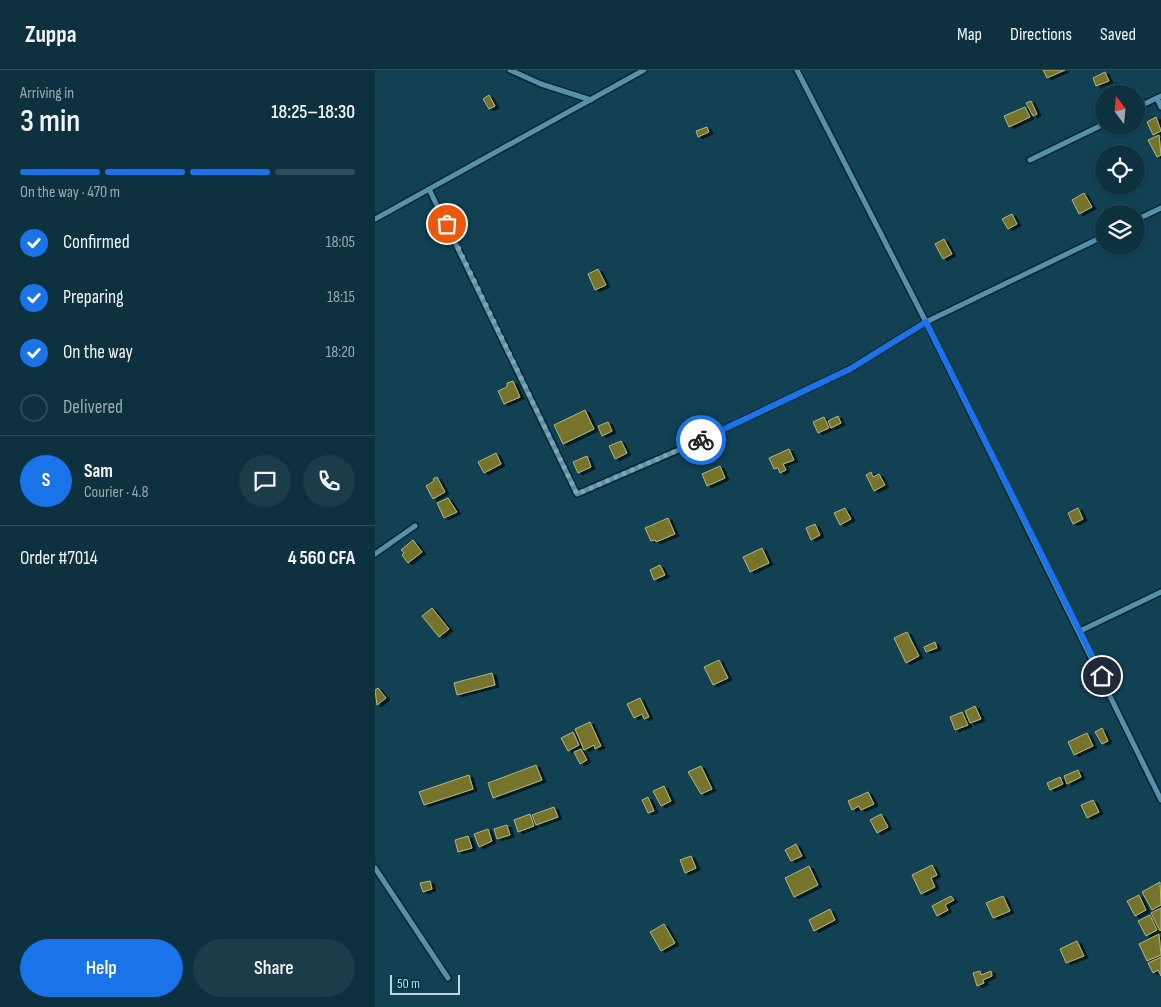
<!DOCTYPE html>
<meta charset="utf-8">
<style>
:root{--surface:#0d313e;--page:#1b3d49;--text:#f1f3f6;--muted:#9aa9b0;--line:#2d4c58;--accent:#1a73e8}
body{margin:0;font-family:"Sofia Sans Condensed",sans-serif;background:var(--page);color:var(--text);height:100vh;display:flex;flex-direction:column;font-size:19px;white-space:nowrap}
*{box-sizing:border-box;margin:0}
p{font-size:16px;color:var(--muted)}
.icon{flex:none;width:28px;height:28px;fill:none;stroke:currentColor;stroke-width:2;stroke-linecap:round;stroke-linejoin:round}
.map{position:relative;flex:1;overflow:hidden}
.drawer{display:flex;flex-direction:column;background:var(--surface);width:375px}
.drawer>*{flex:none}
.needle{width:32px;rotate:344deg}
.tools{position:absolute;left:720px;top:15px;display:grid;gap:10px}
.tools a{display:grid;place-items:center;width:50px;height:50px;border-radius:50%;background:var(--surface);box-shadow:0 1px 4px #0004,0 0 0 1px var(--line);font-size:25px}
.scale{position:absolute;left:15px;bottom:12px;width:70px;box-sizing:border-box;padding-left:5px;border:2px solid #bbd8e5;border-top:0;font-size:14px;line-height:18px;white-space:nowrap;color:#bbd8e5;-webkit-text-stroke:4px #033647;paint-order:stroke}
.pin{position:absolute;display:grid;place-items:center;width:42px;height:42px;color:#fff;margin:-21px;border:2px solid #fff;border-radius:50%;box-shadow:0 1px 5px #0007}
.courier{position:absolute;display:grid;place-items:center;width:50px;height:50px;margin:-25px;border:4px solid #1a73e8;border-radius:50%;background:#fff;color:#222;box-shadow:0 1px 6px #0007}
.overview em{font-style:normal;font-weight:600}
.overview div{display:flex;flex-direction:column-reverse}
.overview{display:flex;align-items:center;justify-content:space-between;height:85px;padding:0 20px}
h1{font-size:32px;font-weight:600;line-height:38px}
.bar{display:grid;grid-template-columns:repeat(4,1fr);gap:8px 5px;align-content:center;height:60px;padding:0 20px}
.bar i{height:6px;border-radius:4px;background:var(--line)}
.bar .current{background:var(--accent)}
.bar p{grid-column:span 4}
.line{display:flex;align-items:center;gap:12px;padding:0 20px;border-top:1px solid var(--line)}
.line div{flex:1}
.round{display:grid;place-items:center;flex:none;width:52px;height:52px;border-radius:26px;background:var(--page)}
ol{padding:0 20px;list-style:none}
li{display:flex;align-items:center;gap:15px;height:55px}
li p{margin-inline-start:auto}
li .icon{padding:5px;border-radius:50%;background:var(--accent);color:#fff;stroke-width:4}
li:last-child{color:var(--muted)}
li i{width:28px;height:28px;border:2px solid var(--line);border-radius:50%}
.primary-button{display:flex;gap:10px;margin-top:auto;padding:10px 20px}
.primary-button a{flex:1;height:58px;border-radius:30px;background:var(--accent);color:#fff;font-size:20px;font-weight:600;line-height:58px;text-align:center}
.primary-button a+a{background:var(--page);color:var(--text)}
header{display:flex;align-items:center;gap:30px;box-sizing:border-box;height:70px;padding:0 25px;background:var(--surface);border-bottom:1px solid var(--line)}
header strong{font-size:24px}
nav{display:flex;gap:28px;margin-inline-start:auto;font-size:18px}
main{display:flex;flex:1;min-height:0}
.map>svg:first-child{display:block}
.building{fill:#76732b;stroke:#b5b47e;filter:url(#shadow)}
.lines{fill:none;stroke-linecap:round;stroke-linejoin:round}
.street-casing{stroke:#052632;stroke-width:8}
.street{stroke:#5591aa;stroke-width:5}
.done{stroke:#80a3b2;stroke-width:5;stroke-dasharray:0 9}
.route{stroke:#1a73e8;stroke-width:6}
</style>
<header>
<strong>Zuppa</strong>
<nav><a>Map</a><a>Directions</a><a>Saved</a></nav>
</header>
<main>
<section class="drawer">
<div class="overview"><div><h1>3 min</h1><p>Arriving in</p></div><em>18:25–18:30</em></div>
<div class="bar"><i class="current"></i><i class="current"></i><i class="current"></i><i></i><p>On the way · 470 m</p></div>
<ol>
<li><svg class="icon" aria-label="check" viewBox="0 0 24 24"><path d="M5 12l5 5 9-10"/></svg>Confirmed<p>18:05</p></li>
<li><svg class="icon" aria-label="check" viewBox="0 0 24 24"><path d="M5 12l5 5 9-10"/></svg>Preparing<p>18:15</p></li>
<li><svg class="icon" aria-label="check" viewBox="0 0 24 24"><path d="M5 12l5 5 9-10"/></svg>On the way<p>18:20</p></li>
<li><i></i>Delivered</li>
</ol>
<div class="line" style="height:90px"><b class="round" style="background:var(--accent);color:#fff">S</b><div><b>Sam</b><p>Courier · 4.8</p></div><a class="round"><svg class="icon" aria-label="chat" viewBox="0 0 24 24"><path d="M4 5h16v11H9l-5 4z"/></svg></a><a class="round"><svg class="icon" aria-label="phone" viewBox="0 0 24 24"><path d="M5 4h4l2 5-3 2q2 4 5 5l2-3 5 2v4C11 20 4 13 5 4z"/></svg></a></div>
<div class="line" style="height:65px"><div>Order #7014</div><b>4 560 CFA</b></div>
<div class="primary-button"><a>Help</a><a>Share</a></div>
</section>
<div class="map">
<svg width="786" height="937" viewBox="0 0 786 937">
<defs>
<filter id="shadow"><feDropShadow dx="4" dy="2" stdDeviation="0" flood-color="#0009"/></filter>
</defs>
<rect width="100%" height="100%" fill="#114152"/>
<g class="building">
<path d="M668,0H690L672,8Z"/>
<path d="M730,2L734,11L721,16L718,8Z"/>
<path d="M114,25L120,36L114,39L108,29Z"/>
<path d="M656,31L662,44L658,46L651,33Z"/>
<path d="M650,37L655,47L634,57L629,46Z"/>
<path d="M781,47L786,61L778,65L772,52Z"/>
<path d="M332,57L334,62L323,67L321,61Z"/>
<path d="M784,65L786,85L782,87L773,70Z"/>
<path d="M709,123L717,137L704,144L697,130Z"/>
<path d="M637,144L642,154L633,159L627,149Z"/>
<path d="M569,169L577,184L568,189L560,174Z"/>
<path d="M223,199L231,215L220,220L213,204Z"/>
<path d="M138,311L145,327L129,334L123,321L132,317V313Z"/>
<path d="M210,340L219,359L188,374L179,355Z"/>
<path d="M463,346L466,353L456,358L453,351Z"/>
<path d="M449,347L454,358L443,363L438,352Z"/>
<path d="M233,352L237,361L227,366L223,356Z"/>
<path d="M246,371L252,383L240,389L234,376Z"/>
<path d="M414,379L419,390L408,394L411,400L405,403L403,398L399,399L394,388Z"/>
<path d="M121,383L126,394L109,403L103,392Z"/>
<path d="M212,386L216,397L203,403L198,392Z"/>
<path d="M345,396L350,408L332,416L327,404Z"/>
<path d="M496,402L498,407L504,404L510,415L499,421L491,405Z"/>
<path d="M62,407L70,422L58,429L51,416L59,411L58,409Z"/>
<path d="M73,428L82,442L69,448L62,433Z"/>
<path d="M470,438L476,449L465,455L459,443Z"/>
<path d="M703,438L708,449L698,454L693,443Z"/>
<path d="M293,448L300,464L281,472L280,470L276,471L270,458Z"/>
<path d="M440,454L445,465L436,470L431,458Z"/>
<path d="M38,470L47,482L33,493L27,485L29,483L26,480Z"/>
<path d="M387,478L394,493L375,502L368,487Z"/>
<path d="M285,495L290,505L279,510L275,500Z"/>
<path d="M57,538L74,559L64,567L47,546Z"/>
<path d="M532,562L544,586L531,593L519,568Z"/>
<path d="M560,572L562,578L551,582L549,577Z"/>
<path d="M344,590L353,608L338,615L329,597Z"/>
<path d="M117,603L120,615L82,625L79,613Z"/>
<path d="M3,618L11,628L2,635L0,620Z"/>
<path d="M265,628L274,647L269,649L267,644L259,648L252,634Z"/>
<path d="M600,636L606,649L595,653L590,641Z"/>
<path d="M587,642L593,655L580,660L575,647Z"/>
<path d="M215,652L226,676L220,679L219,675L209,680L200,659Z"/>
<path d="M727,658L733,671L727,674L720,662Z"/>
<path d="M198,662L204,675L193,681L186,668Z"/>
<path d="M712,663L718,676L699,685L693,672Z"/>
<path d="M206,679L212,690L205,694L199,682Z"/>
<path d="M161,695L167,710L118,728L113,713Z"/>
<path d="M326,696L337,719L326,724L313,702Z"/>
<path d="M703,700L706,707L692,714L689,706Z"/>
<path d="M94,705L98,719L49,735L44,722Z"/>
<path d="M685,707L688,714L675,720L672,713Z"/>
<path d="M289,716L296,731L286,736L278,721Z"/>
<path d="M493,722L499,734L486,740L484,736L477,740L473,731Z"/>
<path d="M273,727L279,741L273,743L267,730Z"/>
<path d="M718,730L724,742L712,748L706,735Z"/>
<path d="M179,737L183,747L161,755L157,745Z"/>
<path d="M155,744L159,756L143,762L139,750Z"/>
<path d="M506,744L513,757L502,763L495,750Z"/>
<path d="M132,755L135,765L122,769L119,759Z"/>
<path d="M113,759L117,771L104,777L99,764Z"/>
<path d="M93,766L97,778L83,782L80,770Z"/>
<path d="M421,774L427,786L416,791L410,780Z"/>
<path d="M316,786L321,798L310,803L305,790Z"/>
<path d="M557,795L562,805L556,808L560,817L546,824L537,805Z"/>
<path d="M434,796L443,815L419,827L410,808Z"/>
<path d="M55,811L57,819L48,822L45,813Z"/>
<path d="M785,812L786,835L777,840L767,822Z"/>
<path d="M764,825L771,840L760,846L752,831Z"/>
<path d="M576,826L579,830L570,835L573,840L562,846L557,836Z"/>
<path d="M628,826L635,841L618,848L611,833Z"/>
<path d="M786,838V860L785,861L776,843Z"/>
<path d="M455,839L460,850L439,861L434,850Z"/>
<path d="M775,845L782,860L771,866L763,851Z"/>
<path d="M289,854L300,873L286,881L275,862Z"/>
<path d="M784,864L786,885L772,891L764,874Z"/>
<path d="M702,871L709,886L691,893L685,879Z"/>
<path d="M786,887V906L783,900L778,903L773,893Z"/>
<path d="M605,901L606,905L616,901L617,906L608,910L609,913L602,916L598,903Z"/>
</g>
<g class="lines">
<g class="street-casing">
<g id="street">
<path d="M135,0L166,14L216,30"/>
<path d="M422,0L551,252L786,730"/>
<path d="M782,28L786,37"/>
<path d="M761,38L786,26"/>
<path d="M655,90L729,54"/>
<path d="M54,119L202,424L322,372L475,299L551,252L729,166"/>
<path d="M0,149L269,0"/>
<path d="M761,150L786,138"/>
<path d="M0,484L40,456"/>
<path d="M705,561L786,522"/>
<path d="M0,798L73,908"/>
</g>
</g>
<use href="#street" class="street"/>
</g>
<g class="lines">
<path class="done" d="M72,154L202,424L326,370"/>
<path class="route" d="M326,370L475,299L551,252L727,606"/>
</g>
</svg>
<div class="tools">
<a><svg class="needle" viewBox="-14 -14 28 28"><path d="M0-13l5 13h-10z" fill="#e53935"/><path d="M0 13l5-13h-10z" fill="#9aa9b0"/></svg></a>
<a><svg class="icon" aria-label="locate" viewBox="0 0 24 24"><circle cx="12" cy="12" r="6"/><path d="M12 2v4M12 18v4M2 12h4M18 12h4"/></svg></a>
<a><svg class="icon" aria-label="layers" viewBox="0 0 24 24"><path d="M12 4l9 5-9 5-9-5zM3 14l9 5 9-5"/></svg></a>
</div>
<div class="scale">50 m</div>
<div class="pin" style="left:72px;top:154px;background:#ea580c"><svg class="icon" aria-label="bag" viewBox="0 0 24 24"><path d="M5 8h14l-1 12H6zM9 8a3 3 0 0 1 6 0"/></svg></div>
<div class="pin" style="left:727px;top:606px;background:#1f2937"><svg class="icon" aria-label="home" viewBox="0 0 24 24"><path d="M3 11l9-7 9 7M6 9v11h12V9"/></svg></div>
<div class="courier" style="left:326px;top:370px"><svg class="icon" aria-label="bike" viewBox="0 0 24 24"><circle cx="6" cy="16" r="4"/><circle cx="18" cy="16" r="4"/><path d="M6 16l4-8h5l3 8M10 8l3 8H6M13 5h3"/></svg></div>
</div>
</main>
